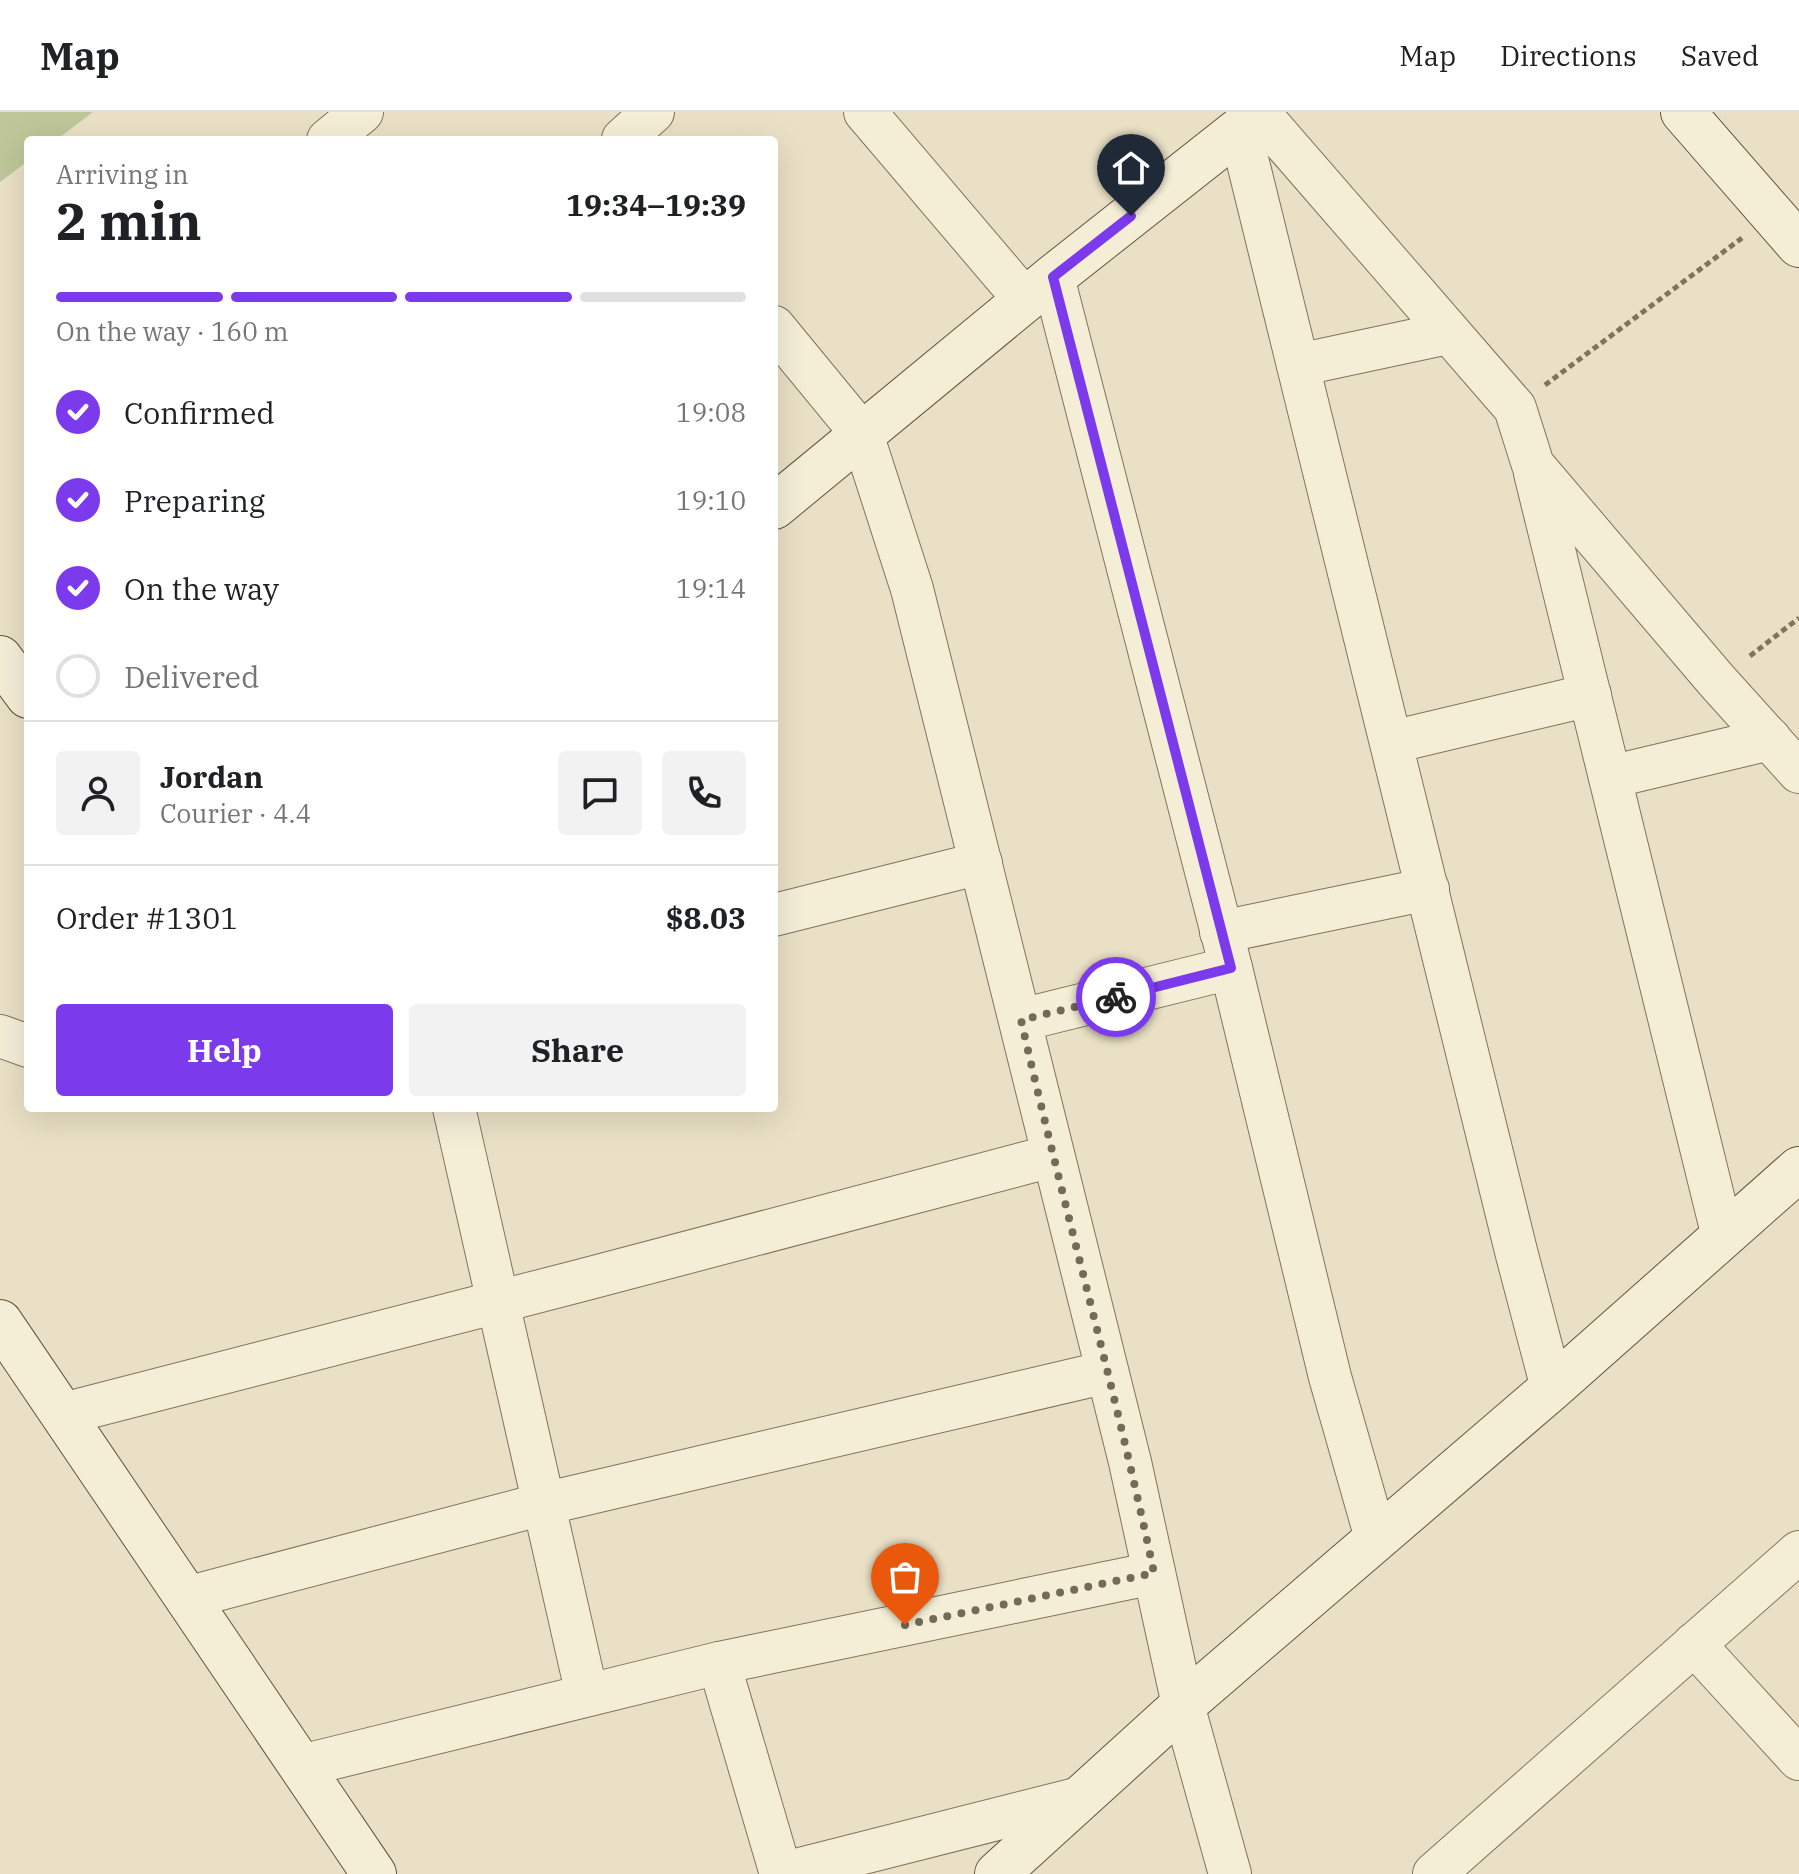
<!DOCTYPE html>
<meta charset="utf-8">
<style>
:root{--surface:#fff;--page:#f2f2f2;--text:#202124;--muted:#757577;--line:#e0e0e0;--accent:#7c3aed}
body{margin:0;font-family:"IBM Plex Serif",serif;background:var(--page);color:var(--text);height:100vh;display:flex;flex-direction:column;font-size:30px;white-space:nowrap}
*{box-sizing:border-box;margin:0}
p{font-size:26px;color:var(--muted)}
.icon{flex:none;width:44px;height:44px;fill:none;stroke:currentColor;stroke-width:2;stroke-linecap:round;stroke-linejoin:round}
.map{position:relative;flex:1;overflow:hidden}
.side{position:absolute;left:24px;top:24px;width:754px;height:976px;display:flex;flex-direction:column;background:var(--surface);border-radius:8px;box-shadow:0 8px 32px #0002}
.side>*{flex:none}
.pin{position:absolute;display:grid;place-items:center;width:68px;height:68px;color:#fff;margin:-82px -34px;border-radius:50% 50% 50% 0;rotate:-45deg;box-shadow:0 0 8px #0007}
.pin .icon{rotate:45deg}
.courier{position:absolute;display:grid;place-items:center;width:80px;height:80px;margin:-40px;border:6px solid #7c3aed;border-radius:50%;background:#fff;color:#222;box-shadow:0 2px 10px #0007}
.overview em{font-style:normal;font-weight:700}
.overview div{display:flex;flex-direction:column-reverse}
.overview{display:flex;align-items:center;justify-content:space-between;height:136px;padding:0 32px}
h1{font-size:52px;font-weight:700;line-height:60px}
.bar{display:grid;grid-template-columns:repeat(4,1fr);gap:12px 8px;align-content:center;height:96px;padding:0 32px}
.bar i{height:10px;border-radius:6px;background:var(--line)}
.bar .on{background:var(--accent)}
.bar p{grid-column:span 4}
.line{display:flex;align-items:center;gap:20px;padding:0 32px;border-top:2px solid var(--line)}
.line div{flex:1}
.round{display:grid;place-items:center;flex:none;width:84px;height:84px;border-radius:8px;background:var(--page)}
ol{padding:0 32px;list-style:none}
li{display:flex;align-items:center;gap:24px;height:88px}
li p{margin-inline-start:auto}
li .icon{padding:8px;border-radius:50%;background:var(--accent);color:#fff;stroke-width:4}
li:last-child{color:var(--muted)}
li i{width:44px;height:44px;border:4px solid var(--line);border-radius:50%}
.action{display:flex;gap:16px;margin-top:auto;padding:16px 32px}
.action a{flex:1;height:92px;border-radius:8px;background:var(--accent);color:#fff;font-size:32px;font-weight:700;line-height:92px;text-align:center}
.action a+a{background:var(--page);color:var(--text)}
header{display:flex;align-items:center;gap:48px;box-sizing:border-box;height:112px;padding:0 40px;background:var(--surface);border-bottom:2px solid var(--line)}
header strong{font-size:38px}
nav{display:flex;gap:44px;margin-inline-start:auto;font-size:28px}
.map>svg:first-child{display:block}
.green{fill:#bec69a}
.lines{fill:none;stroke-linecap:round;stroke-linejoin:round}
.street-casing{stroke:#82735d;stroke-width:44}
.secondary-casing{stroke:#645440;stroke-width:46}
.path{stroke:#82735d;stroke-width:5;stroke-dasharray:6 4;stroke-linecap:butt}
.street{stroke:#f5eed7;stroke-width:42}
.secondary{stroke:#f5eed7;stroke-width:44}
.done{stroke:#736a59;stroke-width:8;stroke-dasharray:0 14.4}
.route{stroke:#7c3aed;stroke-width:10}
</style>
<header>
<strong>Map</strong>
<nav><a>Map</a><a>Directions</a><a>Saved</a></nav>
</header>
<div class="map">
<svg width="1799" height="1762" viewBox="0 0 1799 1762">
<rect width="100%" height="100%" fill="#e9e0c5"/>
<path class="green" d="M0,0H93L56,28H28V49L0,70Z"/>
<g class="lines">
<g class="street-casing">
<g id="street">
<path d="M865,0L1025,188"/>
<path d="M1258,0L1515,296L1533,353L1717,569L1799,660"/>
<path d="M1240,18L1516,1139L1552,1276"/>
<path d="M623,27L653,0"/>
<path d="M328,28L362,0"/>
<path d="M1053,165L1231,856L1330,1265L1376,1426"/>
<path d="M774,215L862,322L912,477L1130,1350L1183,1593L1230,1762"/>
<path d="M1298,253L1448,221"/>
<path d="M1535,361L1723,1125"/>
<path d="M1392,630L1590,583"/>
<path d="M1610,665L1770,627"/>
<path d="M774,803L981,751"/>
<path d="M1221,820L1428,777"/>
<path d="M1021,908L1231,856"/>
<path d="M0,924L28,934"/>
<path d="M454,996L587,1583"/>
<path d="M63,1302C393,1218 723,1132 1052,1044"/>
<path d="M186,1486L543,1392L1107,1260"/>
<path d="M1694,1532L1799,1647"/>
<path d="M719,1551L781,1762"/>
<path d="M301,1654L719,1551L1154,1461"/>
<path d="M780,1762L1080,1686"/>
<path d="M1434,1762L1799,1440"/>
</g>
</g>
<g class="secondary-casing">
<g id="secondary">
<path d="M1683,0L1799,133"/>
<path d="M774,395L1053,165L1262,0"/>
<path d="M0,546L28,584"/>
<path d="M0,1210L374,1762"/>
<path d="M997,1762L1183,1593L1552,1276L1799,1057"/>
</g>
</g>
<g class="path">
<path d="M1545,273L1742,126"/>
<path d="M1750,544L1799,506"/>
</g>
<use href="#street" class="street"/>
<use href="#secondary" class="secondary"/>
</g>
<g class="lines">
<path class="done" d="M905,1513L1154,1461C1115,1275 1063,1093 1021,908L1116,885"/>
<path class="route" d="M1116,885L1231,856L1053,165L1131,104"/>
</g>
</svg>
<div class="pin" style="left:905px;top:1513px;background:#ea580c"><svg class="icon" aria-label="bag" viewBox="0 0 24 24"><path d="M5 8h14l-1 12H6zM9 8a3 3 0 0 1 6 0"/></svg></div>
<div class="pin" style="left:1131px;top:104px;background:#1f2937"><svg class="icon" aria-label="home" viewBox="0 0 24 24"><path d="M3 11l9-7 9 7M6 9v11h12V9"/></svg></div>
<div class="courier" style="left:1116px;top:885px"><svg class="icon" aria-label="bike" viewBox="0 0 24 24"><circle cx="6" cy="16" r="4"/><circle cx="18" cy="16" r="4"/><path d="M6 16l4-8h5l3 8M10 8l3 8H6M13 5h3"/></svg></div>
<section class="side">
<div class="overview"><div><h1>2 min</h1><p>Arriving in</p></div><em>19:34–19:39</em></div>
<div class="bar"><i class="on"></i><i class="on"></i><i class="on"></i><i></i><p>On the way · 160 m</p></div>
<ol>
<li><svg class="icon" aria-label="check" viewBox="0 0 24 24"><path d="M5 12l5 5 9-10"/></svg>Confirmed<p>19:08</p></li>
<li><svg class="icon" aria-label="check" viewBox="0 0 24 24"><path d="M5 12l5 5 9-10"/></svg>Preparing<p>19:10</p></li>
<li><svg class="icon" aria-label="check" viewBox="0 0 24 24"><path d="M5 12l5 5 9-10"/></svg>On the way<p>19:14</p></li>
<li><i></i>Delivered</li>
</ol>
<div class="line" style="height:144px"><a class="round"><svg class="icon" aria-label="person" viewBox="0 0 24 24"><circle cx="12" cy="8" r="4"/><path d="M4 21q1-7 8-7t8 7"/></svg></a><div><b>Jordan</b><p>Courier · 4.4</p></div><a class="round"><svg class="icon" aria-label="chat" viewBox="0 0 24 24"><path d="M4 5h16v11H9l-5 4z"/></svg></a><a class="round"><svg class="icon" aria-label="phone" viewBox="0 0 24 24"><path d="M5 4h4l2 5-3 2q2 4 5 5l2-3 5 2v4C11 20 4 13 5 4z"/></svg></a></div>
<div class="line" style="height:104px"><div>Order #1301</div><b>$8.03</b></div>
<div class="action"><a>Help</a><a>Share</a></div>
</section>
</div>
